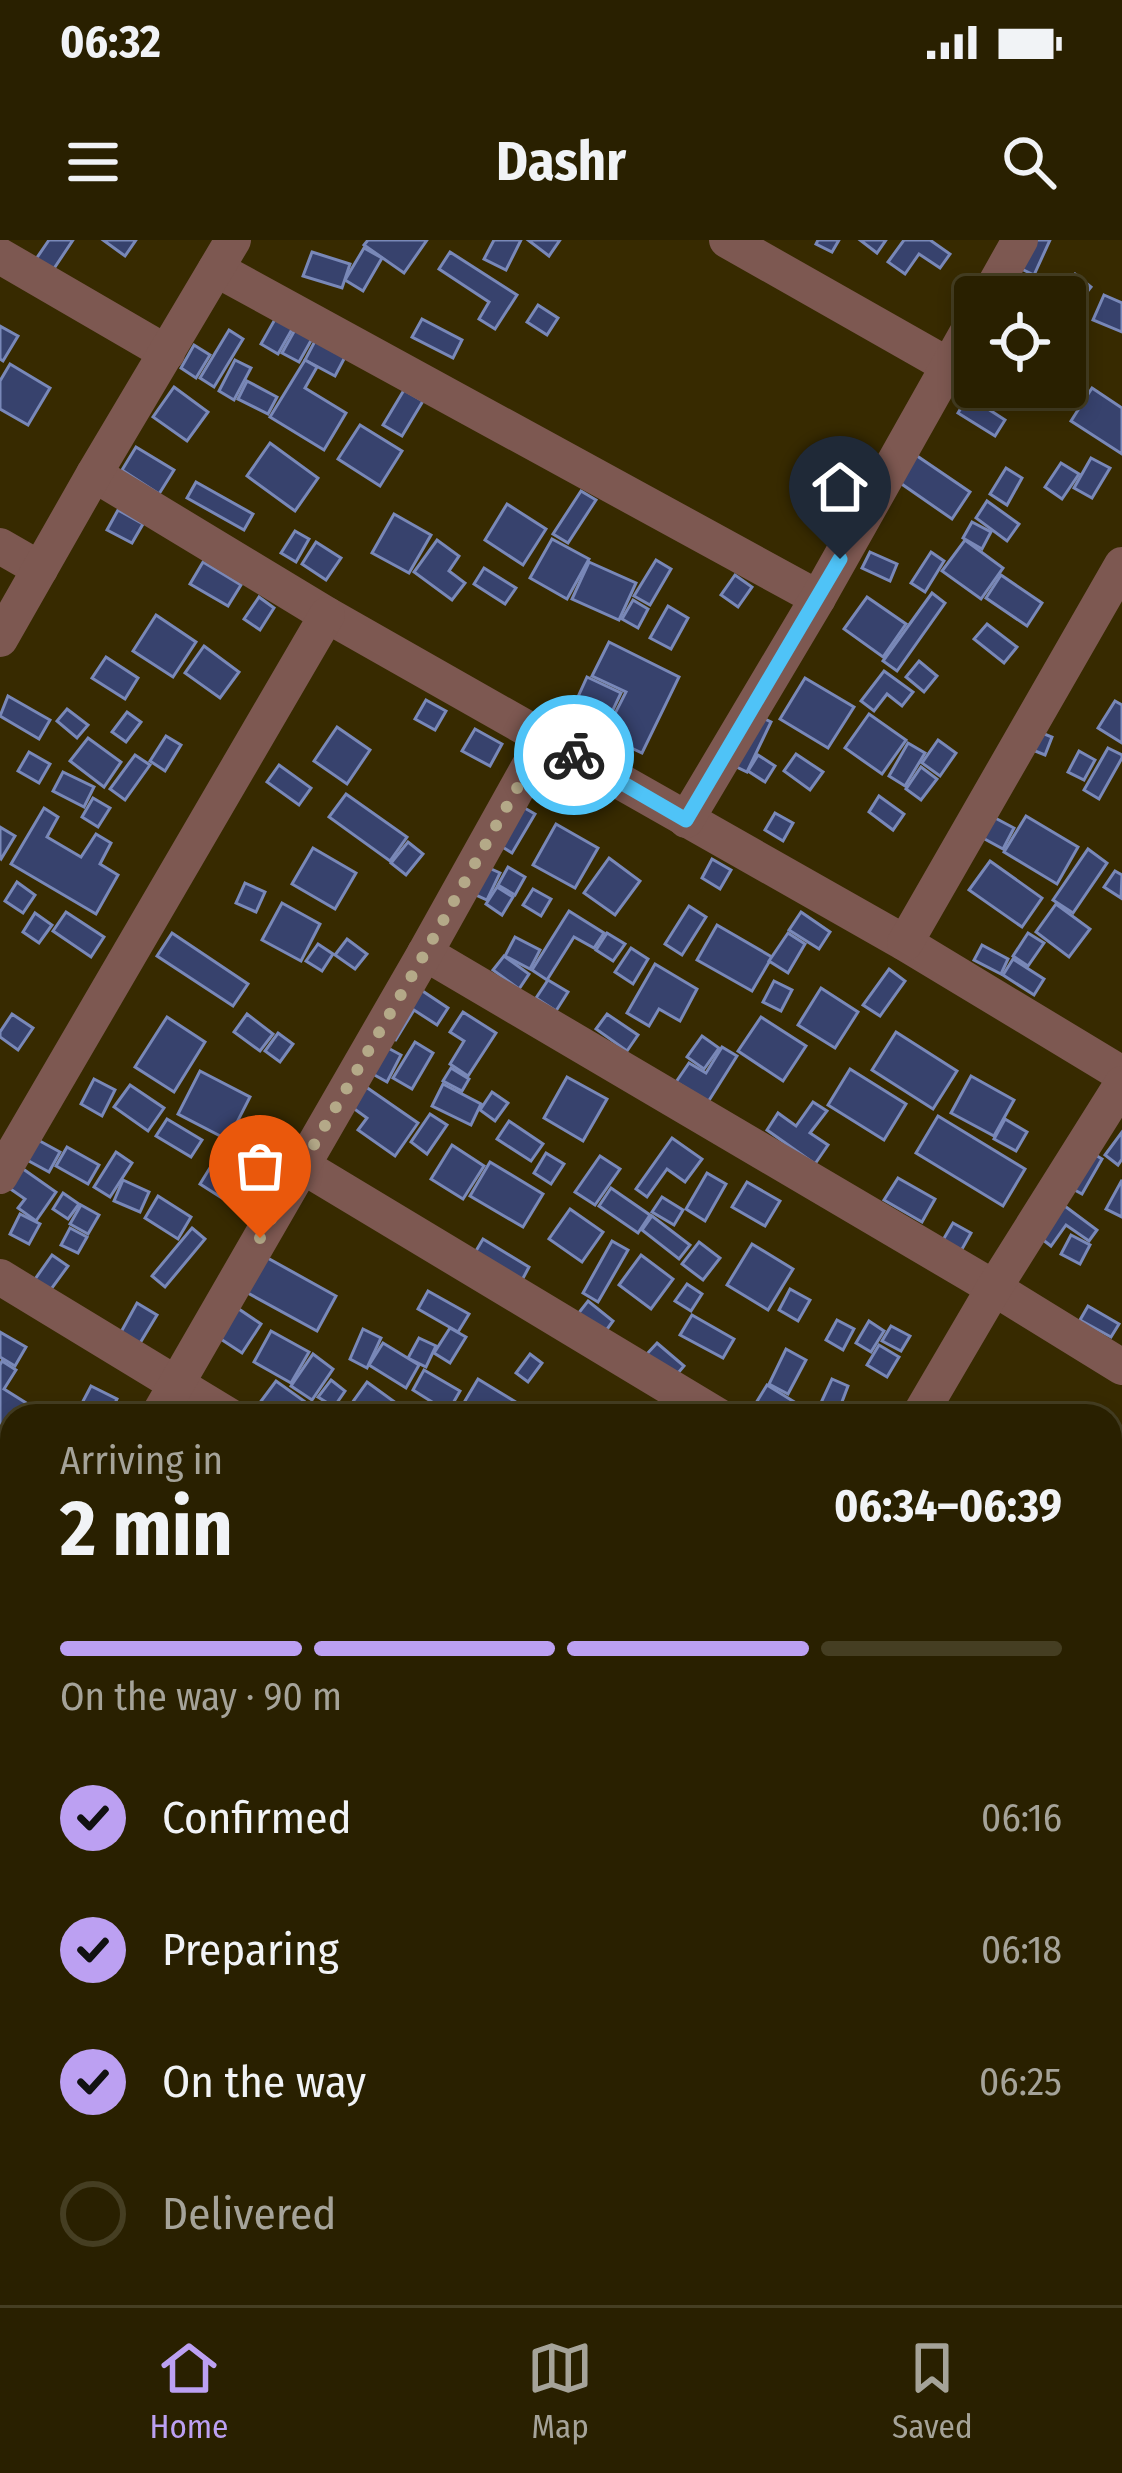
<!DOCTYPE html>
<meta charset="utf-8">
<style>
:root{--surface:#292000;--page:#352d0f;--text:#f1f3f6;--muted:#a5a399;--line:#453e22;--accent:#bca0f2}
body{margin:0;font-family:"Fira Sans Condensed",sans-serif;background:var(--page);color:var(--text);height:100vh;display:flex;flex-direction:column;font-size:45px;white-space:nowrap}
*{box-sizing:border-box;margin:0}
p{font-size:39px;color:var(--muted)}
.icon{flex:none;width:66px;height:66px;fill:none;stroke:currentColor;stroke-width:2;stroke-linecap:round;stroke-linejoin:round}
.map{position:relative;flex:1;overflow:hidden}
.details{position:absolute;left:0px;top:1164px;width:1122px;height:903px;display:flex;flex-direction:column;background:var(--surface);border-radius:36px 36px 0 0;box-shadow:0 6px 18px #0003,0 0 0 3px var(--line)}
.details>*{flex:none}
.fabs{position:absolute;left:954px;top:36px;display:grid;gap:24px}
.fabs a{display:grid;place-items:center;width:132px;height:132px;border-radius:12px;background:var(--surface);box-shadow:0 6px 18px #0003,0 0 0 3px var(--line);font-size:60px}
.pin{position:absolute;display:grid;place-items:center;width:102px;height:102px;color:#fff;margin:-123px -51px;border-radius:50% 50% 50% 0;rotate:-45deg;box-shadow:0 0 12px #0007}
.pin .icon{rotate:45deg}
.courier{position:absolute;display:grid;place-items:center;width:120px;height:120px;margin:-60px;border:9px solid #4fc3f7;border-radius:50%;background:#fff;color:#222;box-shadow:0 3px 15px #0007}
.overview em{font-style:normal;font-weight:700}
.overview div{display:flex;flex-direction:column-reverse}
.overview{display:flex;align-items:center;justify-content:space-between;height:204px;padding:0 60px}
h1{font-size:78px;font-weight:700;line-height:90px}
.bar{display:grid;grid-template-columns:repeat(4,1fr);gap:18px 12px;align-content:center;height:144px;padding:0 60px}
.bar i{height:15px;border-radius:9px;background:var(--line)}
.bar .on{background:var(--accent)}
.bar p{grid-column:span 4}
ol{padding:0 60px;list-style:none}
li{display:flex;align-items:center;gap:36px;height:132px}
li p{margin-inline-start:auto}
li .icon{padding:12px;border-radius:50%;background:var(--accent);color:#111;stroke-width:4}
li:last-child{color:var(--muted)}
li i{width:66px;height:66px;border:6px solid var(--line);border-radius:50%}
.status{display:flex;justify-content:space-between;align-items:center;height:84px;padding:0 60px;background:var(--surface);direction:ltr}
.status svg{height:33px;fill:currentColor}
header{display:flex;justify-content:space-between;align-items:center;height:156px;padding:0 60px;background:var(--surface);font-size:54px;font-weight:700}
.menu{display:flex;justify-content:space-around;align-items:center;height:168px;border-top:3px solid var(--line);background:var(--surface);font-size:33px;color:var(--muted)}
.menu a{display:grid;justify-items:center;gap:6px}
.menu .on{color:var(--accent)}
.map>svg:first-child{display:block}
.building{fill:#37426d;stroke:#7988b8;stroke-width:3}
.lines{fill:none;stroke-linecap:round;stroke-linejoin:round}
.street{stroke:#7d5851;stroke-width:36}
.done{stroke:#b4a988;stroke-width:12;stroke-dasharray:0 21.6}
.route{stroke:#4fc3f7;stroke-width:15}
</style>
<div class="status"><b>06:32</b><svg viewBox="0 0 49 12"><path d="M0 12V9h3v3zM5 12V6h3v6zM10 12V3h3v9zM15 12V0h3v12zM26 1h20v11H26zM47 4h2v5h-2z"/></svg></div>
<header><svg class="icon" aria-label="menu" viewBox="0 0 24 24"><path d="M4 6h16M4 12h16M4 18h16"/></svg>Dashr<svg class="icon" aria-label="search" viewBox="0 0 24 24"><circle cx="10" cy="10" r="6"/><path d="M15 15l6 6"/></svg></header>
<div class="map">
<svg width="1122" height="2065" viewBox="0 0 1122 2065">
<rect width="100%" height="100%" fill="#372a00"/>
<g class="building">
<path d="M49,0H73L53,30L36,19Z"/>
<path d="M103,0H136L125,16Z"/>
<path d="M368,0H427L404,33L364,5Z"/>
<path d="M494,0H521L506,30L484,19Z"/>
<path d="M528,0H560L549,16Z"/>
<path d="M818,0H839L832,12L816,4Z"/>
<path d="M860,0H886L877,13Z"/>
<path d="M904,0H930L950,14L940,28L919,14L905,34L888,22Z"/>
<path d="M1020,0H1050L1034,35L1009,23Z"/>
<path d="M364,8L382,18L363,51L345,40Z"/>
<path d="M312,12L350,24L342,48L303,36Z"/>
<path d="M450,12L517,55L495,89L479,79L489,62L439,29Z"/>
<path d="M1075,34L1091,47L1076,66L1060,53Z"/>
<path d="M1104,55L1122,63V92L1093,80Z"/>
<path d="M538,65L558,78L547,95L527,82Z"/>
<path d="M278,74L295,84L278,114L261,104Z"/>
<path d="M422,79L462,100L453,118L412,97Z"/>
<path d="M0,86L18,96L3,121L0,119Z"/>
<path d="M296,88L313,97L299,122L282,113Z"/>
<path d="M229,90L243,99L214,147L200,138Z"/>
<path d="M315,101L345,117L335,136L305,120Z"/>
<path d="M194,105L210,115L196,138L181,128Z"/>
<path d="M235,120L251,128L234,160L219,151Z"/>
<path d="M305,120L317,127L305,148L346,173L324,210L270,177Z"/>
<path d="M10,124L50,148L28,185L0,169V141Z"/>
<path d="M247,141L277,157L268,174L238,159Z"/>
<path d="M174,147L208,172L187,201L153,177Z"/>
<path d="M1092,148L1122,168V214L1071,181Z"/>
<path d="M404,150L423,161L402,196L383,185Z"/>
<path d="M968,156L1005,180L995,196L958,173Z"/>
<path d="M360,185L402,211L380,246L338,219Z"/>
<path d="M270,203L318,238L295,271L247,236Z"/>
<path d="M901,205L970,252L952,279L883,231Z"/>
<path d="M136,207L174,230L159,254L122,230Z"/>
<path d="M1091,218L1110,228L1092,258L1074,248Z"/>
<path d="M1061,223L1079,234L1062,259L1045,247Z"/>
<path d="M1006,228L1022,238L1007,265L990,254Z"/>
<path d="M196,242L253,274L244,290L187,258Z"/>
<path d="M581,251L596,260L568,303L553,294Z"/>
<path d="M987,261L1019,284L1007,301L976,278Z"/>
<path d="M507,264L546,289L523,325L485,300Z"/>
<path d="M118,270L143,284L132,303L107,290Z"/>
<path d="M394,274L431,295L409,333L372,313Z"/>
<path d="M972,282L991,292L982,309L963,298Z"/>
<path d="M295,291L309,299L296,322L281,313Z"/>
<path d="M552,299L589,319L567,359L530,338Z"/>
<path d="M437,300L459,316L449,331L465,343L452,360L414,332Z"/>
<path d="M965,300L1003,328L981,359L942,331Z"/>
<path d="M316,302L341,318L326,340L302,324Z"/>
<path d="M870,312L897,324L890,341L862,328Z"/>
<path d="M931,312L944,321L925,352L911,343Z"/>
<path d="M656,320L671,329L650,365L634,356Z"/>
<path d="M203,322L241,345L228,366L190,344Z"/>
<path d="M589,322L636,343L619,380L572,359Z"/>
<path d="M484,328L516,348L505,364L474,344Z"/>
<path d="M735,335L752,347L738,367L721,355Z"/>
<path d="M1001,335L1042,363L1027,386L986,358Z"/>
<path d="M932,353L945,363L897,431L883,421Z"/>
<path d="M259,357L274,368L260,390L244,379Z"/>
<path d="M867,357L906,384L883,417L844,389Z"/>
<path d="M633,360L648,369L638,388L622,379Z"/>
<path d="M668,366L688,378L671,409L650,398Z"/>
<path d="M156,375L196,402L173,437L133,411Z"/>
<path d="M987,384L1017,407L1004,423L974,399Z"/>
<path d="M609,402L679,437L642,513L604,495L626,452L592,436Z"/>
<path d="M204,406L239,432L220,458L185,433Z"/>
<path d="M106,417L138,438L125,459L92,438Z"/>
<path d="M919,421L937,436L924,452L906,437Z"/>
<path d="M884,431L913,452L902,466L887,454L874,471L861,461Z"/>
<path d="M587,437L621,453L600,497L567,481Z"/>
<path d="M805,438L854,467L828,508L780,479Z"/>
<path d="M8,456L50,480L39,499L0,476Z"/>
<path d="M426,460L446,471L435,490L415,479Z"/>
<path d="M1115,461L1122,465V503L1098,488Z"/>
<path d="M67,469L88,485L77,498L57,481Z"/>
<path d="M748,471L771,482L747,532L724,521Z"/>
<path d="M127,472L141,482L126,502L112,492Z"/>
<path d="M869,474L906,500L882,534L845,508Z"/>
<path d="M337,487L370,510L347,544L314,521Z"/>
<path d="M1027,487L1052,497L1045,515L1020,505Z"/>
<path d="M475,489L502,504L490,526L462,511Z"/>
<path d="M166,496L181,505L165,531L150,521Z"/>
<path d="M88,498L121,522L104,547L70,521Z"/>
<path d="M938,500L956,513L940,536L922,523Z"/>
<path d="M908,503L925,513L905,546L889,536Z"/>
<path d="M1108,508L1122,515V518L1099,559L1084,550Z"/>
<path d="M1079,511L1095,520L1084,540L1068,532Z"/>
<path d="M29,512L50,524L39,543L18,531Z"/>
<path d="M796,514L823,532L810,550L784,531Z"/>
<path d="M135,515L150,525L125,560L110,549Z"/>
<path d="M758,515L775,526L765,542L748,531Z"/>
<path d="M279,525L311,548L299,565L267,542Z"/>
<path d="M921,527L937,539L921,560L906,549Z"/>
<path d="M63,532L94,547L84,567L53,551Z"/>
<path d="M346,554L407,597L390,621L329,577Z"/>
<path d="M879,556L904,574L893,590L869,572Z"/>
<path d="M93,558L110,568L98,587L82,577Z"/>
<path d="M516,563L535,574L512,613L493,601Z"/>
<path d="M44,568L58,577L47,597L81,617L96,594L111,603L100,624L118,635L96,674L11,624Z"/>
<path d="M982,571L1014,588L1003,609L970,591Z"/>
<path d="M775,573L793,583L783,601L765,590Z"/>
<path d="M1026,576L1078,607L1057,644L1004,612Z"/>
<path d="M556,584L598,608L575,648L533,625Z"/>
<path d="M0,587L15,596L1,619L0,618Z"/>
<path d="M408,602L423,614L406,635L391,623Z"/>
<path d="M313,608L356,633L335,669L292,644Z"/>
<path d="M1088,609L1107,623L1073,673L1053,660Z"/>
<path d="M609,618L640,641L615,675L584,653Z"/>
<path d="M712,619L731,630L720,649L702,638Z"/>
<path d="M990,621L1042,658L1022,687L969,650Z"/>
<path d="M478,623L500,633L487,660L465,650Z"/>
<path d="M508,627L525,637L515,655L498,645Z"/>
<path d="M1115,631L1122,635L1121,658L1104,647Z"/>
<path d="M17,642L35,655L23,673L5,661Z"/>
<path d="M245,643L265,652L256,672L236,663Z"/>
<path d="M497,647L513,657L502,675L486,664Z"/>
<path d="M533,649L551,659L541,676L523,665Z"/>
<path d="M282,663L320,684L301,721L262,700Z"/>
<path d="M1056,664L1090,689L1069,717L1036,692Z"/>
<path d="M689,666L706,677L682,715L665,704Z"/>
<path d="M569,671L604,693L594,708L574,697L547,740L532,730Z"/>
<path d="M66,672L104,697L91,717L53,691Z"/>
<path d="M801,672L830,692L819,709L789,690Z"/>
<path d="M35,673L52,685L39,703L23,692Z"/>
<path d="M717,685L772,717L752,751L697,720Z"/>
<path d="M172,693L248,744L233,766L157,716Z"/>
<path d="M607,693L625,704L613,721L596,710Z"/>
<path d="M788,693L805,704L788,733L769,721Z"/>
<path d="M1028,693L1044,703L1028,726L1013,716Z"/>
<path d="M515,697L540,710L530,729L505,716Z"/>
<path d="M347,699L367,714L355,729L335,715Z"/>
<path d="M318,704L333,714L322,731L306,721Z"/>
<path d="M982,705L1008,719L1001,734L974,720Z"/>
<path d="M631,708L648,719L633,744L615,732Z"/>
<path d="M504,716L529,734L519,749L493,730Z"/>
<path d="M1013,719L1044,739L1034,755L1003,735Z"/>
<path d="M655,724L697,749L680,781L659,769L649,786L627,773Z"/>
<path d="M889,729L905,741L880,776L863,765Z"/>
<path d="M548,740L568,752L556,771L536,758Z"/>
<path d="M774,741L792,750L781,771L763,762Z"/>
<path d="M412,744L448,768L437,785L414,770L395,801Z"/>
<path d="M821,748L858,772L835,808L798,785Z"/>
<path d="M463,772L496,793L468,836L450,824L464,801L450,792Z"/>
<path d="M12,774L33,788L18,810L0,797V792Z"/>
<path d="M247,774L273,794L260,811L234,792Z"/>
<path d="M607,774L638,795L627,811L596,789Z"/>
<path d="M167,777L205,802L174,852L135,827Z"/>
<path d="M761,777L806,806L783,841L738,811Z"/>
<path d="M896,792L957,831L933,869L872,830Z"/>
<path d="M278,793L293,804L280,822L265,811Z"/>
<path d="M702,796L719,808L704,829L687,817Z"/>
<path d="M377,802L401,815L387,842L362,828Z"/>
<path d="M415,802L433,813L412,849L393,838Z"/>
<path d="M722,807L737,816L708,862L676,842L689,823L706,833Z"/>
<path d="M451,828L469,839L462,851L443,841Z"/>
<path d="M850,829L906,864L884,900L828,865Z"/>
<path d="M200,831L250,857L228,900L178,874Z"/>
<path d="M971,836L1014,860L994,896L951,873Z"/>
<path d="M567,837L607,859L583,901L544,878Z"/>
<path d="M94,839L115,850L102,876L81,864Z"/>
<path d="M356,840L418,883L395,916L358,890L367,878L342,860Z"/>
<path d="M443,844L481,864L471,885L432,866Z"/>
<path d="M130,845L164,868L148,891L114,867Z"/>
<path d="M492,852L508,863L495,881L480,870Z"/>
<path d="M813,862L827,871L810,893L828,905L815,924L767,890L778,873L796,886Z"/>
<path d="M430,874L447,885L427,914L411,902Z"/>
<path d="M938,876L1025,929L1003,966L916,913Z"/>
<path d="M167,879L202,900L191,917L156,896Z"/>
<path d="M1005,879L1027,892L1016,911L994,899Z"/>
<path d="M509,881L543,904L531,921L497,899Z"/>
<path d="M1122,892V919L1118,925L1105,915Z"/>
<path d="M27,894L60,912L49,932L16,914Z"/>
<path d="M672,898L702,919L685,942L667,929L647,957L636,949Z"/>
<path d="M452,905L484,926L463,959L431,939Z"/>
<path d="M1081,906L1102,919L1082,954L1060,942Z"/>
<path d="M67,907L99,925L88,944L56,926Z"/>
<path d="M221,910L246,926L225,960L200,944Z"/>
<path d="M116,912L132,923L110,957L94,947Z"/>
<path d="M546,913L564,924L551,944L534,933Z"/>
<path d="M600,916L620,929L595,965L575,952Z"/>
<path d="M490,922L543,954L523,987L470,956Z"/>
<path d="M16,924L56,952L36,981L18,968L25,959L2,943Z"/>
<path d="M707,933L726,944L705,981L686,969Z"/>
<path d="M898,938L935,959L922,982L884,960Z"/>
<path d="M123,940L149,952L140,972L114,961Z"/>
<path d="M1122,940V977L1106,969Z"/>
<path d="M747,942L780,961L765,986L732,967Z"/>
<path d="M611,948L650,975L638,993L599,966Z"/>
<path d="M63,953L79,964L68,979L53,969Z"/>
<path d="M158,956L191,977L178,999L145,978Z"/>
<path d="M662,957L683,970L674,985L652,972Z"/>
<path d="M1054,958L1097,990L1089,1001L1066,985L1051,1006L1030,990Z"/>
<path d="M81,965L99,975L88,994L70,984Z"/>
<path d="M570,969L603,992L582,1022L549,999Z"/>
<path d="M20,974L40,984L29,1004L10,994Z"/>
<path d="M652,976L690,1005L679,1019L642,990Z"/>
<path d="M953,983L971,993L961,1011L943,1000Z"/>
<path d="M70,988L87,997L78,1013L61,1005Z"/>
<path d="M192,988L205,999L165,1047L152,1036Z"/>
<path d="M1071,995L1090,1005L1080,1024L1061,1014Z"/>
<path d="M483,999L529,1027L520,1044L473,1016Z"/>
<path d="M612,1001L628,1010L598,1062L583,1053Z"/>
<path d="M699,1002L720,1018L703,1040L682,1024Z"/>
<path d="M752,1004L793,1029L768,1070L727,1045Z"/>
<path d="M255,1011L336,1056L317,1091L235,1046Z"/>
<path d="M52,1015L68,1026L41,1063L26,1052Z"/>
<path d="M641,1015L673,1039L651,1069L619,1045Z"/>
<path d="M687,1044L702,1054L691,1071L675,1061Z"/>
<path d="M790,1049L810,1060L798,1081L779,1070Z"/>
<path d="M428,1051L469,1074L458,1092L418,1069Z"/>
<path d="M227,1061L261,1084L242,1113L207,1090Z"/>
<path d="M588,1061L613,1081L600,1099L574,1079Z"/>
<path d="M137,1063L157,1075L134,1113L115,1103Z"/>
<path d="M1088,1066L1119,1084L1111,1097L1080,1080Z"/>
<path d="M692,1075L734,1099L723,1118L680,1095Z"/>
<path d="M837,1080L854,1089L843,1110L826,1100Z"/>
<path d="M869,1081L884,1091L871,1112L856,1103Z"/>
<path d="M891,1086L910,1096L901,1111L882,1101Z"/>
<path d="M450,1088L466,1097L450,1123L434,1113Z"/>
<path d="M363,1089L381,1098L367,1128L350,1119Z"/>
<path d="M271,1091L309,1112L291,1143L254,1122Z"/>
<path d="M0,1092L26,1107L15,1126L0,1117Z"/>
<path d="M419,1098L436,1106L426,1127L408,1118Z"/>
<path d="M383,1103L419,1125L406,1148L369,1125Z"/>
<path d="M657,1103L684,1126L673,1139L645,1116Z"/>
<path d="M879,1105L899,1117L887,1137L867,1125Z"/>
<path d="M786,1109L806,1120L788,1154L769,1144Z"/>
<path d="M313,1114L333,1129L312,1160L291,1146Z"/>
<path d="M530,1114L542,1123L528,1142L516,1133Z"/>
<path d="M2,1121L16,1130L4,1149L47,1176H12V1204L0,1197V1125Z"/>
<path d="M424,1130L460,1151L448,1172L413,1150Z"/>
<path d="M478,1139L519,1164L512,1176H456Z"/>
<path d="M832,1139L848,1146L837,1175L819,1167Z"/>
<path d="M331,1140L345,1151L334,1167L318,1157Z"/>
<path d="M276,1141L304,1161L293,1176H250Z"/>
<path d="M367,1142L414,1176L344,1174Z"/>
<path d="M767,1145L796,1163L788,1176H748Z"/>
<path d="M91,1146L117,1159L109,1176H103L81,1165Z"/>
<path d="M10,1227L12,1255L6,1264L0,1260V1240Z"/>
<path d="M1110,1509L1122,1516L1110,1540Z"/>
<path d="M1122,1587V1627L1121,1629L1110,1622V1607Z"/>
<path d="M0,1648L12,1657V1681L0,1673Z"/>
<path d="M0,1695L12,1704L1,1718L0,1717Z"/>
<path d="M0,1804L12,1811V1834L0,1827Z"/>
<path d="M0,2014L12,2022V2053L0,2044Z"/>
<path d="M15,2055H58L63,2058L58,2065H29Z"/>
<path d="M499,2055H523L518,2065H494Z"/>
<path d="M536,2055H563L580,2065H530Z"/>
<path d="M592,2055H611L615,2057L610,2065H586Z"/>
</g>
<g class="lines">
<g class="street">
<path d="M727,0L949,126"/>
<path d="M0,16L167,113"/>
<path d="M216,29L818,358"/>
<path d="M988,57L1020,0"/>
<path d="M94,234L327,375L905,703L1122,834"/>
<path d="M0,306L40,329"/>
<path d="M0,399L94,234L233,0"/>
<path d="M686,580L818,358L975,79"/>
<path d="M905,703L1122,325"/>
<path d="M425,713L994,1048L1122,1127"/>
<path d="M301,925L718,1176"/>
<path d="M0,936L327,375"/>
<path d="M0,1037L229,1176"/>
<path d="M158,1176L425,713L545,498"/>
<path d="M919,1176L994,1048L1122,844"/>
<path d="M0,1353L12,1360"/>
<path d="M1110,1410L1122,1417"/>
<path d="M0,1444L12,1424"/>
<path d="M1110,1729L1122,1737"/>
<path d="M1110,1782L1122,1763"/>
<path d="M0,1948L12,1955"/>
<path d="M189,2055L207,2065"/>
<path d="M756,2055L773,2065"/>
<path d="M389,2065L395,2055"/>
<path d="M929,2065L935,2055"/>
</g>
</g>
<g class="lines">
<path class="done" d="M260,998L425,713L545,498L574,515"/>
<path class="route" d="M574,515L686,580L840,319"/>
</g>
</svg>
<div class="fabs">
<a><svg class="icon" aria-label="locate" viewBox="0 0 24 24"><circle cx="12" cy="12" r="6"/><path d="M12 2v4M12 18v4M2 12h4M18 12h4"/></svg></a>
</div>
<div class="pin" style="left:260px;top:998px;background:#ea580c"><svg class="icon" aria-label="bag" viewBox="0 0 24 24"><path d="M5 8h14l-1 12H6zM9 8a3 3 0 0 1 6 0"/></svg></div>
<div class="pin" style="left:840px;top:319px;background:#1f2937"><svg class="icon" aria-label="home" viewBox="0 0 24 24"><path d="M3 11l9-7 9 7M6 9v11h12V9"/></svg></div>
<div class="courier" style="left:574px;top:515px"><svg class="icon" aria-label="bike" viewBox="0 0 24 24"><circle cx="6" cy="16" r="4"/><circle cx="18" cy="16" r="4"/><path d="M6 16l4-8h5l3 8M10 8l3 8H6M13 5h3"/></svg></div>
<section class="details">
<div class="overview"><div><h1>2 min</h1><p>Arriving in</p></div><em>06:34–06:39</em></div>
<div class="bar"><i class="on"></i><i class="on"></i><i class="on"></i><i></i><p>On the way · 90 m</p></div>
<ol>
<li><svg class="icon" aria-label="check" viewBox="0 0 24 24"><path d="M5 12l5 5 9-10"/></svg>Confirmed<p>06:16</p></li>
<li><svg class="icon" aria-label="check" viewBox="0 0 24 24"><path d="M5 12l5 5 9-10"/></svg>Preparing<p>06:18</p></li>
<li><svg class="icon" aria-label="check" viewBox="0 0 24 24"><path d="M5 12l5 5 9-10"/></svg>On the way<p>06:25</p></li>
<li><i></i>Delivered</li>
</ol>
</section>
</div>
<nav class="menu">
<a class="on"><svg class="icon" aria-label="home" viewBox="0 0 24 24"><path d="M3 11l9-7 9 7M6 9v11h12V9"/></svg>Home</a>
<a><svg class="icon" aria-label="map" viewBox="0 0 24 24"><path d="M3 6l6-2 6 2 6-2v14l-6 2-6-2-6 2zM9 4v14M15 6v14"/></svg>Map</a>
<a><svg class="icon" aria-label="saved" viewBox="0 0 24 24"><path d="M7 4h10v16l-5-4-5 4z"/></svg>Saved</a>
</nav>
